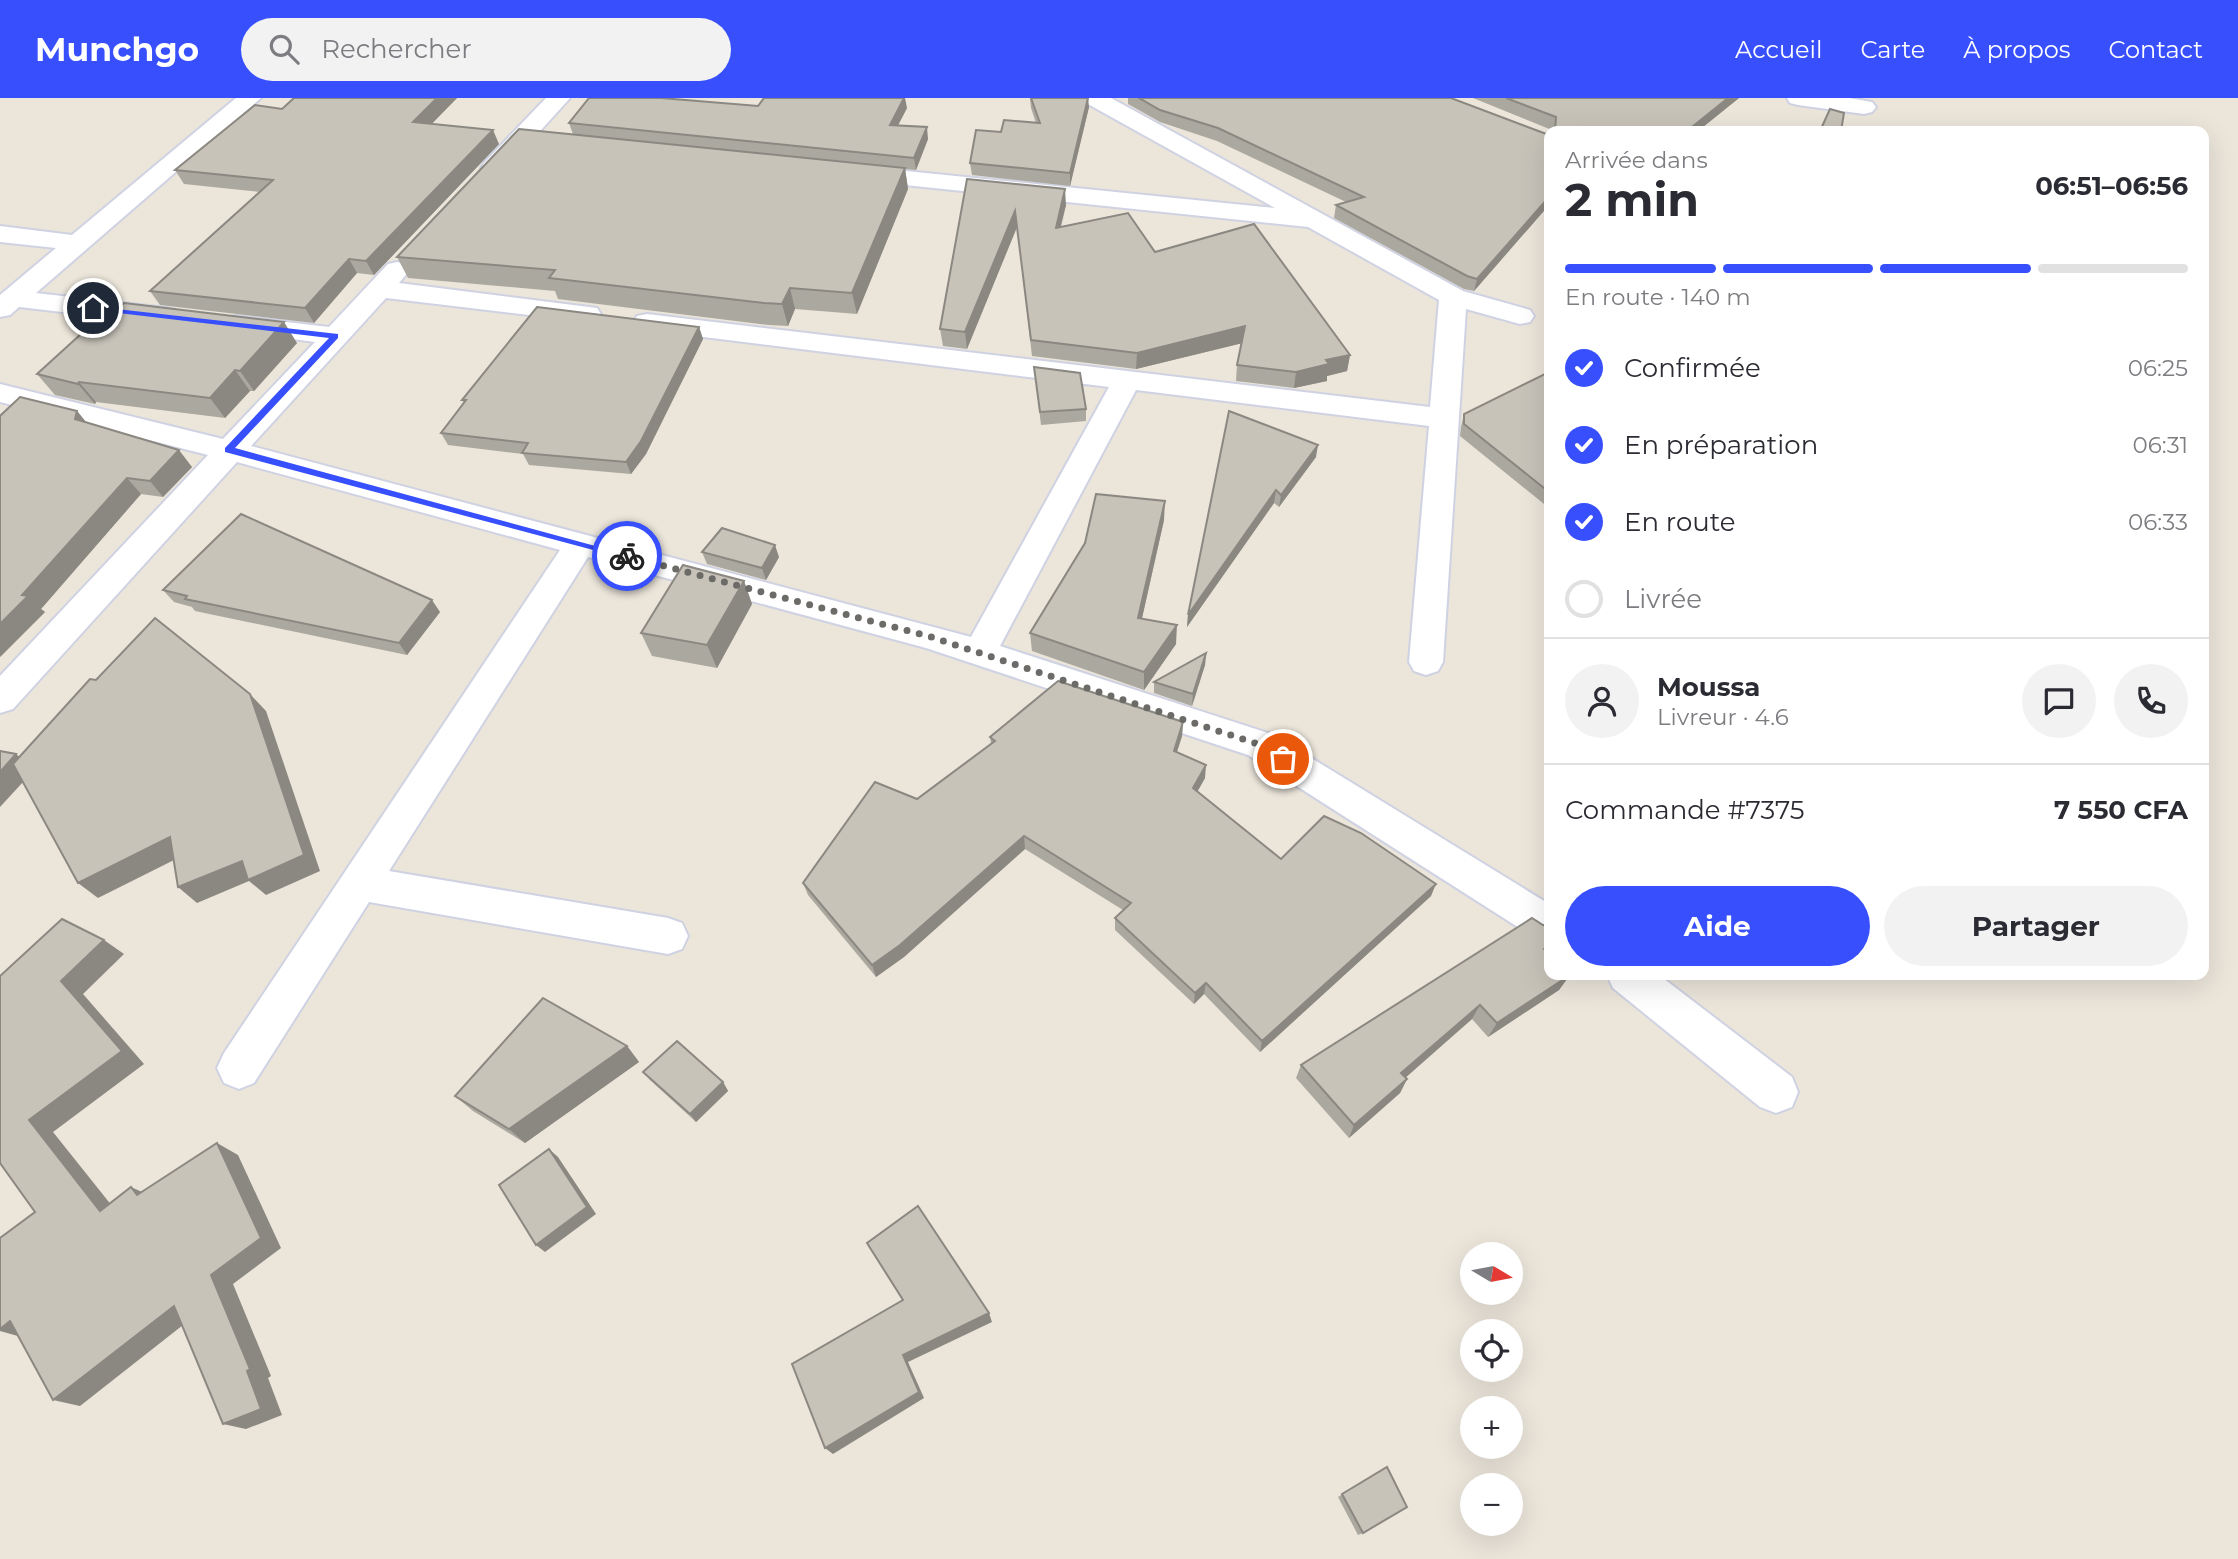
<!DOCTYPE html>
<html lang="fr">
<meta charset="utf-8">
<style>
:root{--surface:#fff;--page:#f2f2f3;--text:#2b2b33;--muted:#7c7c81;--line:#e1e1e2;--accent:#374ffc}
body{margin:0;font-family:Montserrat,sans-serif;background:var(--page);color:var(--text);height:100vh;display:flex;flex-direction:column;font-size:26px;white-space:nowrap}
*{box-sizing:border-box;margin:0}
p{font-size:23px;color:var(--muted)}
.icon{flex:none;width:38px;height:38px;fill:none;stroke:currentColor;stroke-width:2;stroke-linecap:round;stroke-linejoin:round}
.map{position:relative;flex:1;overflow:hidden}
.details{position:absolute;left:1544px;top:28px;width:665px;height:854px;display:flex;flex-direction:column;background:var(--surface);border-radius:14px;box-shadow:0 7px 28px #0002}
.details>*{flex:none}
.needle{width:46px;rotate:100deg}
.controls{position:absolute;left:1460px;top:1144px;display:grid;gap:14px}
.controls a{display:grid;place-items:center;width:63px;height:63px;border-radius:50%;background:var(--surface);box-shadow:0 7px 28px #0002;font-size:35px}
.pin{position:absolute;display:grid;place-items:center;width:60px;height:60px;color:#fff;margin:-30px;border:4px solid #fff;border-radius:50%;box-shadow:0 2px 7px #0007}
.courier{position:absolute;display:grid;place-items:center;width:70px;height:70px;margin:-35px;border:5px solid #374ffc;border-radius:50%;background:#fff;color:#222;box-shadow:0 2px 9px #0007}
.headline em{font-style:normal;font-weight:700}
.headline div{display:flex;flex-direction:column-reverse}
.headline{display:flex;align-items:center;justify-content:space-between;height:119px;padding:0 21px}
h1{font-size:46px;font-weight:700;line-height:52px}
.bar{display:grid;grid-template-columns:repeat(4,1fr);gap:10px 7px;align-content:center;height:84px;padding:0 21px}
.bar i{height:9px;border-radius:5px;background:var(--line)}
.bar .current{background:var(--accent)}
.bar p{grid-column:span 4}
.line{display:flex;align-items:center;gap:18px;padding:0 21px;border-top:2px solid var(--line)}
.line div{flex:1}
.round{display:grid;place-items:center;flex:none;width:74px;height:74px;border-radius:37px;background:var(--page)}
ol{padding:0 21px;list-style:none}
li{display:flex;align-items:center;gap:21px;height:77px}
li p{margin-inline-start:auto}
li .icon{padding:7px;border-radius:50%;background:var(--accent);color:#fff;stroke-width:4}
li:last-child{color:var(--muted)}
li i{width:38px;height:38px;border:4px solid var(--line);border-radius:50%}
.button{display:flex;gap:14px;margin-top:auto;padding:14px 21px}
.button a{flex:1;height:80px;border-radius:42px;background:var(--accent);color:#fff;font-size:28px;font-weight:700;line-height:80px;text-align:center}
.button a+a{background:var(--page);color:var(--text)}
header{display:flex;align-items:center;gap:42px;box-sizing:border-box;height:98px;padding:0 35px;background:var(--accent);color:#fff}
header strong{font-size:33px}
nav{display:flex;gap:38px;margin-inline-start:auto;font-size:24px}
.search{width:490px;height:63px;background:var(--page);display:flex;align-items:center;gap:18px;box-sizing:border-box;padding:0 24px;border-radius:38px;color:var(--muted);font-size:26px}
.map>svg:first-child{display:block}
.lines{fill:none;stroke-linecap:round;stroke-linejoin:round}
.minor-casing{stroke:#cfd2e2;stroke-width:4}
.minor{fill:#fff;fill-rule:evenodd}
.wall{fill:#aba89f}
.shaded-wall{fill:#8b8882}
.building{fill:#c7c3b9;stroke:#8b8882;stroke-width:2}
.route{fill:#374ffc}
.done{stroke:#6d6b67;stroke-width:7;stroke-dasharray:0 12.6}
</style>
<header>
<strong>Munchgo</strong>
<div class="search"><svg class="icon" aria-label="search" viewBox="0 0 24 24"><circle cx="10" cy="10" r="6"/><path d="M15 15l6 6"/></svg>Rechercher</div>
<nav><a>Accueil</a><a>Carte</a><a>À propos</a><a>Contact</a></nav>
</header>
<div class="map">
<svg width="2238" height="1461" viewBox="0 0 2238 1461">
<rect width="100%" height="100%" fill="#ebe5da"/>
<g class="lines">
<g class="minor-casing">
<g id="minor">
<path d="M236,0H261L36,195L166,210L176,212L180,218L176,224L166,226L19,209L10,217L0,219V197L56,150L0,144V128L72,137Z"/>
<path d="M546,0H570L502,75L493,77L484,75L481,70L484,65Z"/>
<path d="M1083,0H1111L1463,193L1530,212L1534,218L1530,224L1520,226L1466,211L1443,564L1438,573L1426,577L1414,573L1409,564L1429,328L1136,292L1000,548L1274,637L1549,806V845L1535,840L1248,657L926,550L588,459L389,773L668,820L682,825L688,838L682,851L668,856L369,804L254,985L239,991L224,985L217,970L224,955L560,452L237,364L13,611L0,615V578L208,357L0,304V286L223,341L315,244L226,232L222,226L226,220L236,218L329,229L388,166L397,164L406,166L410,172L399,185L597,210L601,216L597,222L587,224L386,200L251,348L971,539L1109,289L647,232L637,230L633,224L637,218L647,216L1430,309L1439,202L1308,129L856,82L847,80L844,75L847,70L856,68L1275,110L1086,5Z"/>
<path d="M1787,0H1849L1872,4L1876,9L1872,14L1864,16L1798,7L1790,5Z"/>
<path d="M1607,877H1659L1792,979L1798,994L1792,1009L1776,1015L1760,1009L1613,890Z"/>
</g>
</g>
<use href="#minor" class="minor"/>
</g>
<g class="wall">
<path d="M457,0L431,26L499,46L374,177L357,175L314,225L160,207L150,193L260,94L184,86L175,72L282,11Z"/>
<path d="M1030,0L1089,9L1070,88L972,77L970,65L1001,34L1036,25L1031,10Z"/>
<path d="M1128,0H1451L1549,37V107L1474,193L1464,191L1334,120L1336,107L1346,104L1217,43L1160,24L1128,6Z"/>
<path d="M1473,0H1739L1698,33H1552V32Z"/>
<path d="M758,8L907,10L898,27L928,41L916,72L905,71L908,91L857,216L795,211L788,228L769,227L558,201L555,193L408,180L397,159L573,36L569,25Z"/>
<path d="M967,81L1066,107L1061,129L1155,154L1350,257L1347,273L1327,278V283L1294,290L1236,283L1237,267L1242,245L1136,271L1032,258L1017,129L967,251L943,248L940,231Z"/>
<path d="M699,229L703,241L646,356L631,376L529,367L523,356L448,347L441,335L464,305L462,302Z"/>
<path d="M95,230L297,245L254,293H250L225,320L96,304L95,306L55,297L37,276Z"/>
<path d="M1034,269L1086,311V323L1041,327Z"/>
<path d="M1549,274V410L1460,338L1461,329L1464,316Z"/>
<path d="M77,313L86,324L192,369L163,399L141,396L41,511L45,514L0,559Z"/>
<path d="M1229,313L1316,359L1279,409L1274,405L1187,529L1188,517Z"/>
<path d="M1164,422L1142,520L1176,546L1144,592L1032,553L1030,535Z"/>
<path d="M702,454L779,459L766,482L707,466Z"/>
<path d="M744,483L752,506L717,570L652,558L641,535Z"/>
<path d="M163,492L440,514L407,557L195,513L192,509L174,504Z"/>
<path d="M1206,555L1205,567L1192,608L1154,595V584Z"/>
<path d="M1183,624L1182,638L1177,654L1205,680L1197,694L1281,761L1431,798L1260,954L1204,896L1194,906L1115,832V820L1123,812L1025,751L904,859L876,879L808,797L803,785L991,646L990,639Z"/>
<path d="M1548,854L1570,877L1559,892L1488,939L1472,921L1405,979L1407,981L1400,995L1349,1040L1296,980L1301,967Z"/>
<path d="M627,948L639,964L525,1045L473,1013L455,998Z"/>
<path d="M643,974L723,984L728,993L696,1024L650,982Z"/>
<path d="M1387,1369L1363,1435L1358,1437L1338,1399Z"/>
</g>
<g class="shaded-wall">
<path d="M437,0H457L420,38L413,24Z"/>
<path d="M904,0H905L907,10L892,39L890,27Z"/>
<path d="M1088,0L1089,9L1070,88V75Z"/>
<path d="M1728,0H1739L1698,33H1687Z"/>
<path d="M927,29L928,41L916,72L914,60Z"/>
<path d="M493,32L499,46L374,177L366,163Z"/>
<path d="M905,70L908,91L857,216L852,195Z"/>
<path d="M1065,91L1066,107L1056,146V130Z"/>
<path d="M1549,99V107L1474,193L1477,181Z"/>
<path d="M1015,113L1017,129L967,251L965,234Z"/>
<path d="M349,161L357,175L314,225L305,210Z"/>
<path d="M790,190L795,211L788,228L782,206Z"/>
<path d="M284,224L297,245L254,293L240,273Z"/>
<path d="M1245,228L1243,245L1136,271L1137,255Z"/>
<path d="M699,229L703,241L646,356L631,376L626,364Z"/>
<path d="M1350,257L1347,273L1327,278V283L1294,290L1296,274L1326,262Z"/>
<path d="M235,272L250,293L225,320L210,300Z"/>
<path d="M79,284L96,304L95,306L78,286Z"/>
<path d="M77,313L90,329L75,321Z"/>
<path d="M1318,347L1316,359L1279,409L1281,397Z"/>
<path d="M179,352L192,369L163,399L150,383Z"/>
<path d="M127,380L141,396L41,511L45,514L0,559V526L22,497Z"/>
<path d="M1276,392L1274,405L1187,529L1188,517Z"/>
<path d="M1165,403L1164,422L1138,538V520Z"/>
<path d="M775,447L779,459L766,482L762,470Z"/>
<path d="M744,483L752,506L717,570L707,547Z"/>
<path d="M432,502L440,514L407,557L399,545Z"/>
<path d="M1177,527L1176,546L1144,592V574Z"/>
<path d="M1206,555L1205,567L1192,608L1193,596Z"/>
<path d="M250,596L266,613L320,773L266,797L249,783L197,805L178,789Z"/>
<path d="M1183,624L1182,638L1173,666L1174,653Z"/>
<path d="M16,656L35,671L0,709V674Z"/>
<path d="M1206,667L1205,680L1192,703L1193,690Z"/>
<path d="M1024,738L1025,751L904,859L876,879L872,867Z"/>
<path d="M170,739L188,755L98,800L78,785Z"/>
<path d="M1436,786L1431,798L1260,954L1262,943Z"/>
<path d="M104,842L124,856L83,896L144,966L53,1034L124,1123L100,1113L29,1022L61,883Z"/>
<path d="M1570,877L1559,892L1488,939L1497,925Z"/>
<path d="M1206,885L1204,896L1194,906L1195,895Z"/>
<path d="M1480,907L1472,921L1395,989L1401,975Z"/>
<path d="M627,948L639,964L525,1045L509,1031Z"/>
<path d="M1407,981L1400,995L1349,1040L1354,1027Z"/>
<path d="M723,984L728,993L696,1024L690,1016Z"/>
<path d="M217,1045L238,1057L281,1150L233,1186L271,1278L268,1280L282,1317L246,1331L223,1326L247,1273L211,1177Z"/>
<path d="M549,1051L558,1059L596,1116L545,1154L536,1147Z"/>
<path d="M131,1089L153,1099L137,1097Z"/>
<path d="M174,1208L197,1216L80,1308L53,1302Z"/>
<path d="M989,1215L992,1224L908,1264L924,1300L833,1356L825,1350L903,1257Z"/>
<path d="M10,1223L25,1240L0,1233V1231Z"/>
</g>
<g class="building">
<path d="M294,0H437L413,24L493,32L366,163L349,161L305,210L150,193L273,82L175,72L255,7L282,11Z"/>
<path d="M589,0H661L758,8L764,0H904L890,27L927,29L914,60L569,25Z"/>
<path d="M1031,0H1088L1070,75L970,65L976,32L1001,34L1004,22L1040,25Z"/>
<path d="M1139,0H1451L1549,37V99L1477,181L1467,178L1336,107L1364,99L1218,30L1160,12Z"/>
<path d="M1506,0H1728L1687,33H1555L1556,19Z"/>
<path d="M1830,11L1844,15L1841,33H1820Z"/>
<path d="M519,31L905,70L852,195L790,190L782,206L764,205L549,180L555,172L397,159Z"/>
<path d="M967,81L1065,91L1056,130L1128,115L1155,154L1254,126L1350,257L1326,262L1329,266L1296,274L1237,267L1245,228L1137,255L1031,242L1015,113L965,234L940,231Z"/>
<path d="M124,205L284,224L240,273L235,272L210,300L79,284L78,286L37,276L92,226L90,234Z"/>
<path d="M537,209L699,229L641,343L626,364L522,355L528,345L441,335L466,302H462Z"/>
<path d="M1034,269L1080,275L1086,311L1040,314Z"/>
<path d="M1549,274V394L1464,326V316Z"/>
<path d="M20,299L77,313L75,321L179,352L150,383L127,380L22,497L28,498L0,526V318Z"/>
<path d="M1229,313L1318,347L1281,397L1276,392L1188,517Z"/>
<path d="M1096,396L1165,403L1138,520L1177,527L1144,574L1030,535L1085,445Z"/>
<path d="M241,416L432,502L399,545L185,501L187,498L163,492Z"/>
<path d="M722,430L775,447L762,470L702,454Z"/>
<path d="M683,467L744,483L707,547L641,535Z"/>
<path d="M155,520L250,596L304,757L248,782L242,763L178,789L170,739L78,785L13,666L90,581L96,582Z"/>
<path d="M1206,555L1193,596L1154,584Z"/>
<path d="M1058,583L1183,624L1174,653L1206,667L1193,690L1281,761L1324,718L1361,735L1436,786L1262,943L1206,885L1195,895L1115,820L1131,805L1024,738L900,847L872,867L803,785L875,684L917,701L995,643L990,639Z"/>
<path d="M0,653L16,656L0,674Z"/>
<path d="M1532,820L1543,827L1549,828V847L1544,851L1549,855V877H1570L1497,925L1480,907L1401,975L1407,981L1354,1027L1301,967Z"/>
<path d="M62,821L104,842L61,883L122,953L29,1022L100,1113L131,1089L137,1097L217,1045L261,1140L211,1177L250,1271L247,1273L261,1311L223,1326L174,1208L53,1302L10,1223L0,1231V1140L35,1114L0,1065V878Z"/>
<path d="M543,900L627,948L509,1031L455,998Z"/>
<path d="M677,943L723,984L690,1016L643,974Z"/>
<path d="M549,1051L587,1109L536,1147L499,1087Z"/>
<path d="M918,1108L989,1215L903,1257L919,1294L825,1350L792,1266L903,1202L867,1145Z"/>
<path d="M1387,1369L1407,1409L1363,1435L1342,1396Z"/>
</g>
<path class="route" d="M90,208L338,236V240L235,350L632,458L627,461L225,354V350L329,240L93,212Z"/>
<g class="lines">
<path class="done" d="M627,458L931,539L1261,647L1283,661"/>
</g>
</svg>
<div class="controls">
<a><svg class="needle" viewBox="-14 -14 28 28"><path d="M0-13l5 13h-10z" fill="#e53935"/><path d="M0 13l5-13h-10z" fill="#7c7c81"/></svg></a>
<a><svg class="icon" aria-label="locate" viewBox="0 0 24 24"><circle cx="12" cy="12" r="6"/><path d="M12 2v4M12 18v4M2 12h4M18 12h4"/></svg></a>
<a>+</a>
<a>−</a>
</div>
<div class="pin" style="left:1283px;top:661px;background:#ea580c"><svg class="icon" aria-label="bag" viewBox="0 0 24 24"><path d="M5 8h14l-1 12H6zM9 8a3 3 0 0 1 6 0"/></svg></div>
<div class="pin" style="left:93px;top:210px;background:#1f2937"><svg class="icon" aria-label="home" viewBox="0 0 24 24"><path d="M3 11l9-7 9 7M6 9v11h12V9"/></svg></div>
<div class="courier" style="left:627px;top:458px"><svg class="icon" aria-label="bike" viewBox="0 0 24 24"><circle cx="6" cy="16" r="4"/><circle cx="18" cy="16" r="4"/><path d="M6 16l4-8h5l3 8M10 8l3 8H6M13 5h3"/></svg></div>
<section class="details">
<div class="headline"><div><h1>2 min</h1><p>Arrivée dans</p></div><em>06:51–06:56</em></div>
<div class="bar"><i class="current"></i><i class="current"></i><i class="current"></i><i></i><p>En route · 140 m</p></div>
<ol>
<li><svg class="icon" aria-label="check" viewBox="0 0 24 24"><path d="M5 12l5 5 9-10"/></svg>Confirmée<p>06:25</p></li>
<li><svg class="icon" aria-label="check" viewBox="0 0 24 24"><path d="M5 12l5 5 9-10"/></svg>En préparation<p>06:31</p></li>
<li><svg class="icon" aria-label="check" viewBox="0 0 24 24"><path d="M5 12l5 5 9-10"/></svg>En route<p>06:33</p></li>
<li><i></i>Livrée</li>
</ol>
<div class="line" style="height:126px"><a class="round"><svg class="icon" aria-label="person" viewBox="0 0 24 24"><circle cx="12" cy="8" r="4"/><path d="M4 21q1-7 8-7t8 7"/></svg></a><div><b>Moussa</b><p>Livreur · 4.6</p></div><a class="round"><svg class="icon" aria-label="chat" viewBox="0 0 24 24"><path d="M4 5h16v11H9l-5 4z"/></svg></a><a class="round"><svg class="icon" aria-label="phone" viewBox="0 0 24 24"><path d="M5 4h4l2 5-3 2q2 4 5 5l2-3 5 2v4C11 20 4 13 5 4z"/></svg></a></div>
<div class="line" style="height:91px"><div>Commande #7375</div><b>7 550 CFA</b></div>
<div class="button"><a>Aide</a><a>Partager</a></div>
</section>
</div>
